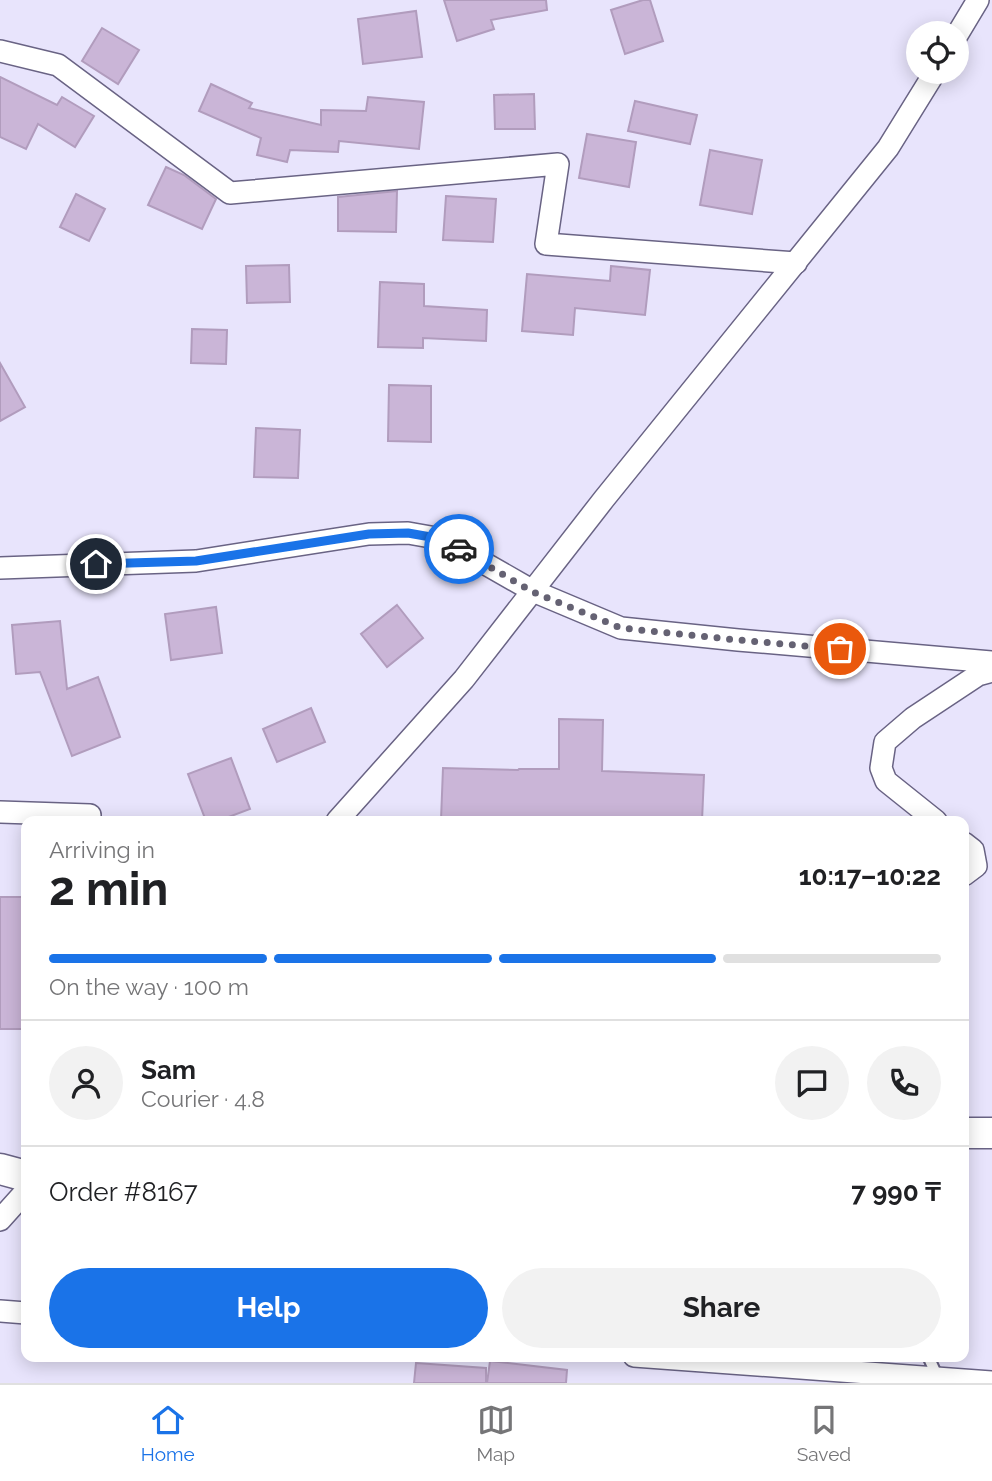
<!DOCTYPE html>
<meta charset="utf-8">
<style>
:root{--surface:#fff;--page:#f2f2f2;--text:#202124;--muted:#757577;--line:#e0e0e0;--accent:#1a73e8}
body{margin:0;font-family:Raleway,sans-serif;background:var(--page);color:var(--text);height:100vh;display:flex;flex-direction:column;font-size:26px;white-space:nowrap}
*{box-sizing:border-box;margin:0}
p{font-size:23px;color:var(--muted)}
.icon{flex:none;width:38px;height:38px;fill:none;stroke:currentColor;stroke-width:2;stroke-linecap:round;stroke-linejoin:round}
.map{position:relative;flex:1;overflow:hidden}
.panel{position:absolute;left:21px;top:816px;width:948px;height:546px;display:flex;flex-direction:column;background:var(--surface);border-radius:14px;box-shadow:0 4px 18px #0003}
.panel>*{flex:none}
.fabs{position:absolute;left:906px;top:21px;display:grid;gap:14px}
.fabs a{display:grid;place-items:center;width:63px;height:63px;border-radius:50%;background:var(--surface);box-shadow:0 4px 18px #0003;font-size:35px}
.pin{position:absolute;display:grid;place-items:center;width:60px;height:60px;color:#fff;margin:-30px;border:4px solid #fff;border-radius:50%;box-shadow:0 2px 7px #0007}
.courier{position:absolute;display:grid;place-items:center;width:70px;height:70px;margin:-35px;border:5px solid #1a73e8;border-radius:50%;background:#fff;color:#222;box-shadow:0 2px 9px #0007}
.summary em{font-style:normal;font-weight:700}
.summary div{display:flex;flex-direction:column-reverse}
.summary{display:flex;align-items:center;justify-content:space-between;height:119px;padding:0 28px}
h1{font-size:46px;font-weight:700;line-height:52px}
.bar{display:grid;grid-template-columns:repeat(4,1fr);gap:10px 7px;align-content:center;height:84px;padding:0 28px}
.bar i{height:9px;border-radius:5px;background:var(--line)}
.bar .current{background:var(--accent)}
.bar p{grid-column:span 4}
.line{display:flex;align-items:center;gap:18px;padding:0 28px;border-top:2px solid var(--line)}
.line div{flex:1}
.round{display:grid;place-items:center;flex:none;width:74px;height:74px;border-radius:37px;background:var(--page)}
.button{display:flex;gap:14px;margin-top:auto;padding:14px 28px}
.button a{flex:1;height:80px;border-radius:42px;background:var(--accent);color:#fff;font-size:28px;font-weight:700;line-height:80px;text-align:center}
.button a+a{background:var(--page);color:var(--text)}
.dock{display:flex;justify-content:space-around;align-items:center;height:98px;border-top:2px solid var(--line);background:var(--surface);font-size:19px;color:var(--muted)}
.dock a{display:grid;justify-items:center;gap:4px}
.dock .current{color:var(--accent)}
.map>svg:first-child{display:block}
.building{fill:#cab5d7;stroke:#b19cbd;stroke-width:2}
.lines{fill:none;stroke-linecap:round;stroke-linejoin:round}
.lane-casing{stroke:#696384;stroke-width:14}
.street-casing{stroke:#696384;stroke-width:24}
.secondary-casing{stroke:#696384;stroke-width:33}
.lane{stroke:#fff;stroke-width:10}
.street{stroke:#fff;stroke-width:21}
.secondary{stroke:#fff;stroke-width:30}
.done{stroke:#656273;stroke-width:7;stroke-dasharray:0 12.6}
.route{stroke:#1a73e8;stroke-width:9}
</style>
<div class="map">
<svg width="992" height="1383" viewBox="0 0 992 1383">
<rect width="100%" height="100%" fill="#e8e4fc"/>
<g class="building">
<path d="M444,0H546L547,10L491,20L494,29L457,41Z"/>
<path d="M643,0H650L663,41L625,54L611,10Z"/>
<path d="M416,11L422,57L363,64L358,19Z"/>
<path d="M102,28L139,50L118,84L82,61Z"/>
<path d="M0,77L57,105L62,97L94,116L75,147L38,124L26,149L0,137Z"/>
<path d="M211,84L252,103L249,108L321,125V110L366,111L368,97L424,102L419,149L339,141L338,152L290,150L287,162L257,155L261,138L199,111Z"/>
<path d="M534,94L535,129H495L494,95Z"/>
<path d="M635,101L697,115L690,144L628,131Z"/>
<path d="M587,134L636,142L629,187L579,178Z"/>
<path d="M710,150L762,160L752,214L700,205Z"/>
<path d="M166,167L184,175L216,199L202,229L148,205Z"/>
<path d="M397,191L396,232L338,231V197Z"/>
<path d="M76,194L105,209L89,241L60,227Z"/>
<path d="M446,196L496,199L493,242L443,240Z"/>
<path d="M289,265L290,302L247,303L246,266Z"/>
<path d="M611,266L650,270L645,315L575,308L573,335L522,331L527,274L610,281Z"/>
<path d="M380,282L424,284V306L487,310L486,341L423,338V348L378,347Z"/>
<path d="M192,329L227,330L226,364L191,363Z"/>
<path d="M0,363L25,407L0,421Z"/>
<path d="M389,385L431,386V442L388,441Z"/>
<path d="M256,428L300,430L298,478L254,477Z"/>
<path d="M397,605L423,638L387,667L361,634Z"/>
<path d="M216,607L222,653L171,660L165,614Z"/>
<path d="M60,621L67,689L98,677L120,737L72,756L40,672L16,674L12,625Z"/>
<path d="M311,708L325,742L277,762L263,729Z"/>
<path d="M559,719L603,720L602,771L704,775L702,821L441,820L443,768L518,770L519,769H559Z"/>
<path d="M231,758L250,809L218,821H206L188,774Z"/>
<rect x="0" y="897" width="26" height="132"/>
<path d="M490,1361L567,1370L566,1383H487Z"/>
<path d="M416,1363L486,1368V1383H414Z"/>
</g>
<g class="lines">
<g class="lane-casing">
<path id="lane" d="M928,1356L938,1378"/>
</g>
<g class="street-casing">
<g id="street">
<path d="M957,35L978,0"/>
<path d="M0,51L58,65L230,193L558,164L546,244L796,263"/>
<path d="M0,568L196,561L369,534L408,533L442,539L533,591L621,628L738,640L992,662"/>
<path d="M0,812L90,815"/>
<path d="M337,821L464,679L604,499L888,148L935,72"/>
<path d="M936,821L886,781L881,768L885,742L913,718L978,675L992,671"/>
<path d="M964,843L973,850L976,866L964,875"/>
<path d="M0,1220L26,1191"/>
<path d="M0,1311L26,1313"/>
<path d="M634,1356L992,1382"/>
</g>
</g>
<g class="secondary-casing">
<g id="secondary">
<path d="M964,1133H992"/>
<path d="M0,1169L26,1176"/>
</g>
</g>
<use href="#lane" class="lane"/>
<use href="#street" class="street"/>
<use href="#secondary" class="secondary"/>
</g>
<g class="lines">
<path class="done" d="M459,549L533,592L621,628L738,640L840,649"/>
<path class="route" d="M96,564L196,561L369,534L408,533L442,539L459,549"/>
</g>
</svg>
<div class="fabs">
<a><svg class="icon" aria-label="locate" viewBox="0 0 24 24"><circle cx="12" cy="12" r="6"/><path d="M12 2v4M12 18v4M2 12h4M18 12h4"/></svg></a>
</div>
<div class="pin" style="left:840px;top:649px;background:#ea580c"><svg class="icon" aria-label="bag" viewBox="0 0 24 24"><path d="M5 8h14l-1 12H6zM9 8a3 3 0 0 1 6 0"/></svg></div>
<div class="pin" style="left:96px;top:564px;background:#1f2937"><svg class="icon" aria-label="home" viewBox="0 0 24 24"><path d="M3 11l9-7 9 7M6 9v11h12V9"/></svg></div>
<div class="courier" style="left:459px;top:549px"><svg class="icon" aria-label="car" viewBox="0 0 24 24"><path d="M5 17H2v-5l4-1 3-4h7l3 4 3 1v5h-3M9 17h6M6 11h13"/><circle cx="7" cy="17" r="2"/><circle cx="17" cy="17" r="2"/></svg></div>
<section class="panel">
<div class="summary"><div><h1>2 min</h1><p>Arriving in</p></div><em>10:17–10:22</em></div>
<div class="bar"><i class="current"></i><i class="current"></i><i class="current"></i><i></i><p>On the way · 100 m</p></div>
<div class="line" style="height:126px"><a class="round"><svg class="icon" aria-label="person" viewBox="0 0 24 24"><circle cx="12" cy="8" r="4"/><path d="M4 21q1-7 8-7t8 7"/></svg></a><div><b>Sam</b><p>Courier · 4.8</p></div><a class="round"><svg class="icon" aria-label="chat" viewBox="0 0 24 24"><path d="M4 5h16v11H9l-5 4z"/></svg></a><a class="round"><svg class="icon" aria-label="phone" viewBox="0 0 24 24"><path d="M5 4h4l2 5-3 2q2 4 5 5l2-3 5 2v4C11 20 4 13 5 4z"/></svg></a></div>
<div class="line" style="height:91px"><div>Order #8167</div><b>7 990 ₸</b></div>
<div class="button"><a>Help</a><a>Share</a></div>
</section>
</div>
<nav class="dock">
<a class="current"><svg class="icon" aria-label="home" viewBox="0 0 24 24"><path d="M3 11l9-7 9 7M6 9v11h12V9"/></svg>Home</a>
<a><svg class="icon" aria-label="map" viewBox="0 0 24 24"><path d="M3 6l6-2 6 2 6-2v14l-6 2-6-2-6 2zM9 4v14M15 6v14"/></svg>Map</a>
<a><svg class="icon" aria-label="saved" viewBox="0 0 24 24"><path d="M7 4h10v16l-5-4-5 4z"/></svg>Saved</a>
</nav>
